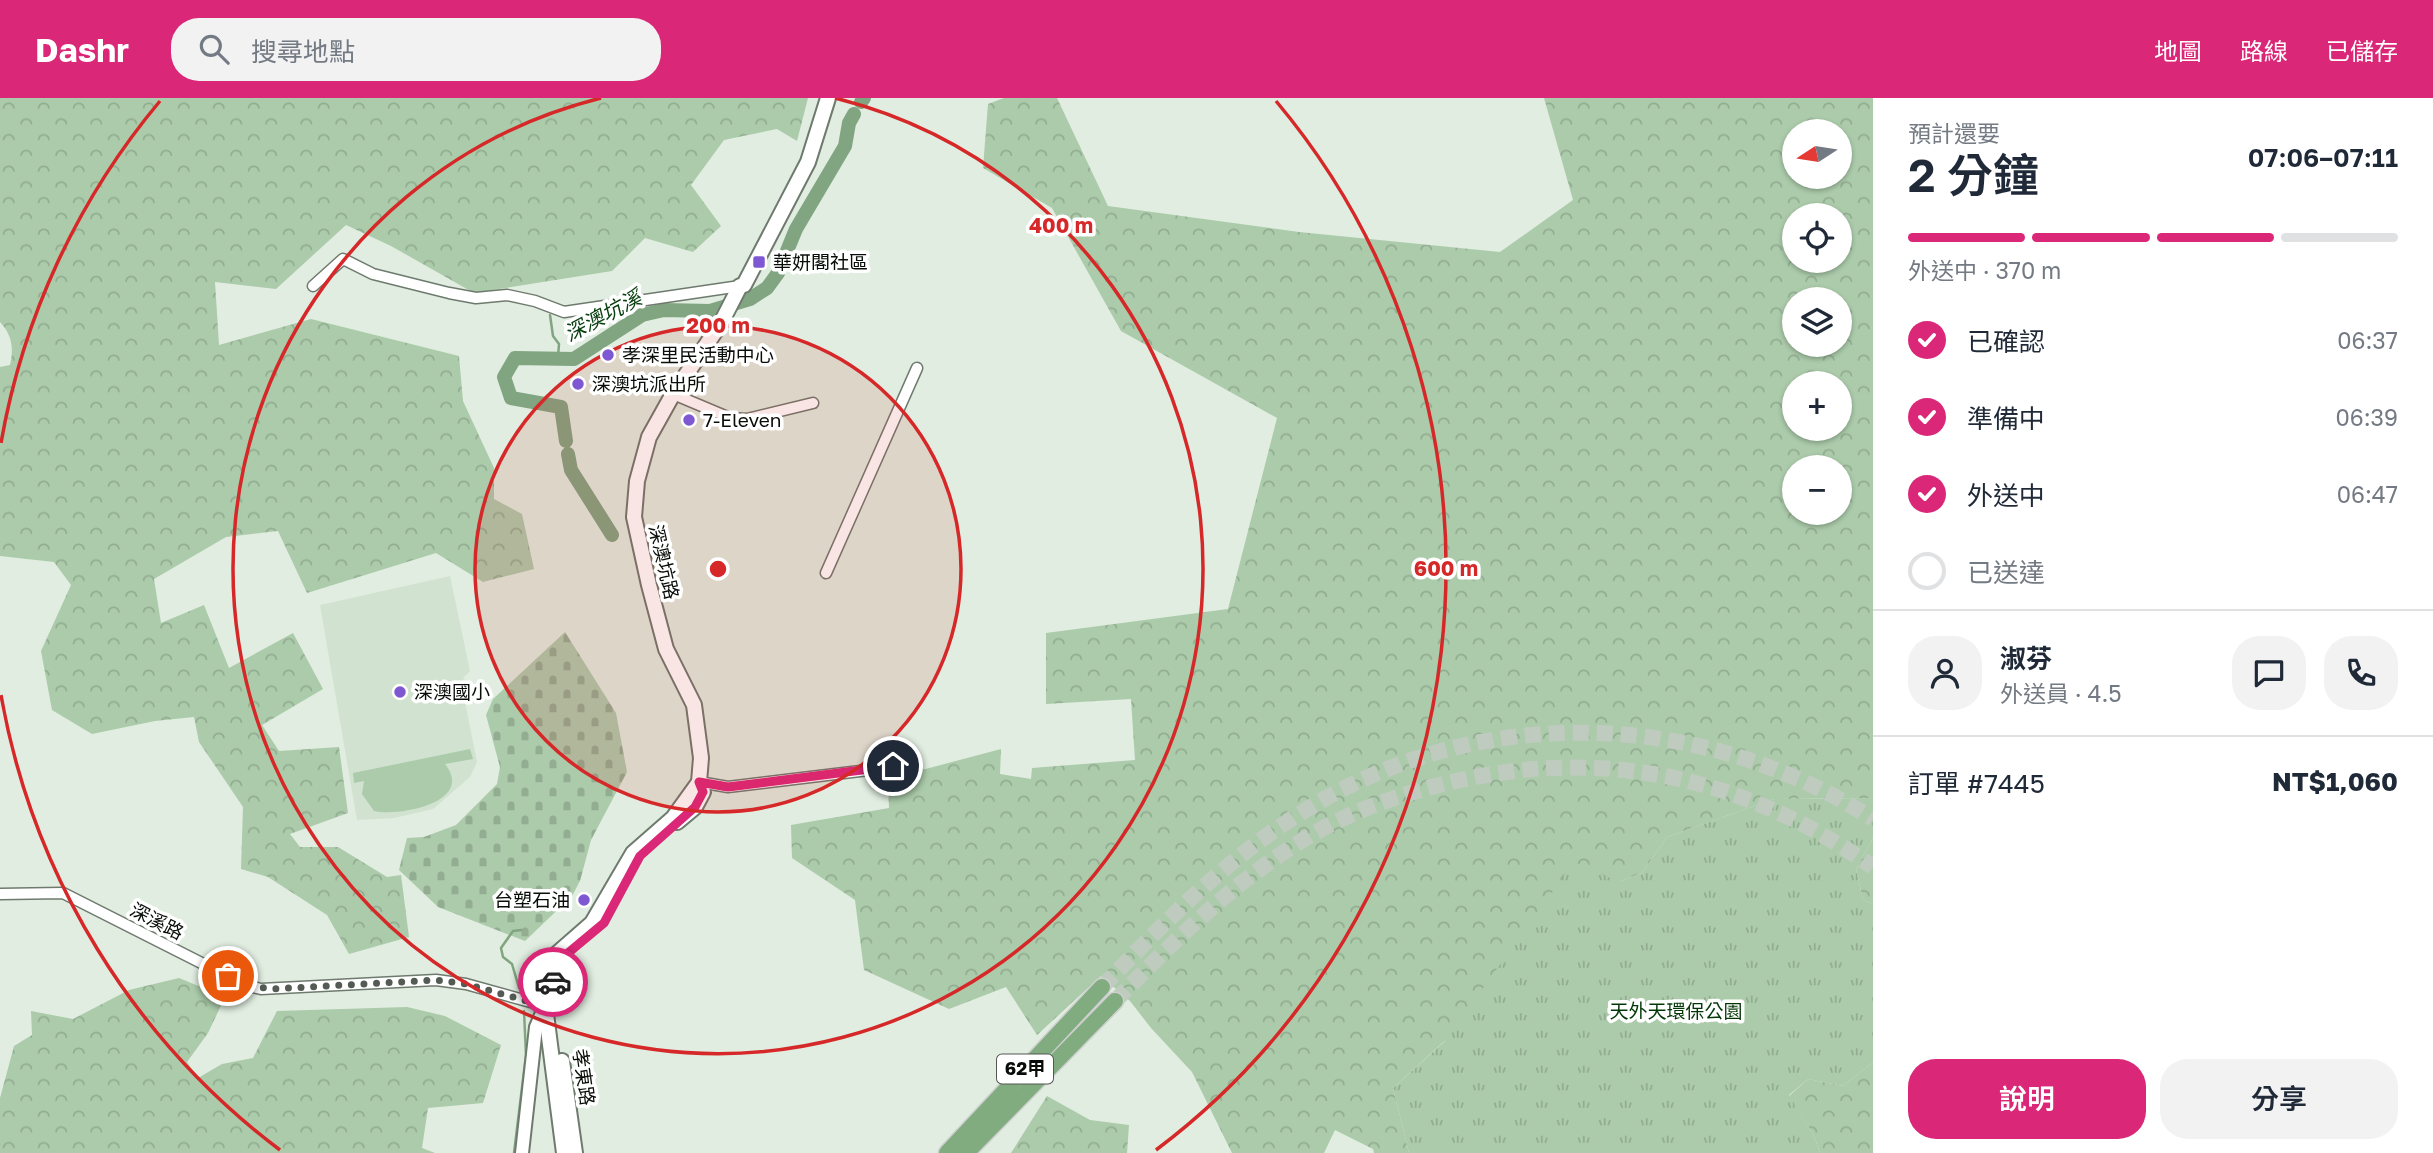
<!DOCTYPE html>
<html lang="zh-TW">
<meta charset="utf-8">
<style>
:root{--surface:#fff;--page:#f2f2f3;--text:#1f2937;--muted:#747a83;--line:#e0e1e3;--accent:#db2777}
body{margin:0;font-family:"Golos Text","Noto Sans TC",sans-serif;background:var(--page);color:var(--text);height:100vh;display:flex;flex-direction:column;font-size:26px;white-space:nowrap}
*{box-sizing:border-box;margin:0}
p{font-size:23px;color:var(--muted)}
.icon{flex:none;width:38px;height:38px;fill:none;stroke:currentColor;stroke-width:2;stroke-linecap:round;stroke-linejoin:round}
.map{position:relative;flex:1;overflow:hidden}
.sheet{display:flex;flex-direction:column;background:var(--surface);width:560px}
.sheet>*{flex:none}
.needle{width:46px;rotate:258deg}
.controls{position:absolute;left:1782px;top:21px;display:grid;gap:14px}
.controls a{display:grid;place-items:center;width:70px;height:70px;border-radius:50%;background:var(--surface);box-shadow:0 2px 5px #0004;font-size:35px}
.pin{position:absolute;display:grid;place-items:center;width:60px;height:60px;color:#fff;margin:-30px;border:4px solid #fff;border-radius:50%;box-shadow:0 2px 7px #0007}
.courier{position:absolute;display:grid;place-items:center;width:70px;height:70px;margin:-35px;border:5px solid #db2777;border-radius:50%;background:#fff;color:#222;box-shadow:0 2px 9px #0007}
.headline em{font-style:normal;font-weight:600}
.headline div{display:flex;flex-direction:column-reverse}
.headline{display:flex;align-items:center;justify-content:space-between;height:119px;padding:0 35px}
h1{font-size:46px;font-weight:600;line-height:52px}
.bar{display:grid;grid-template-columns:repeat(4,1fr);gap:10px 7px;align-content:center;height:84px;padding:0 35px}
.bar i{height:9px;border-radius:5px;background:var(--line)}
.bar .current{background:var(--accent)}
.bar p{grid-column:span 4}
.line{display:flex;align-items:center;gap:18px;padding:0 35px;border-top:2px solid var(--line)}
.line div{flex:1}
.round{display:grid;place-items:center;flex:none;width:74px;height:74px;border-radius:28px;background:var(--page)}
ol{padding:0 35px;list-style:none}
li{display:flex;align-items:center;gap:21px;height:77px}
li p{margin-inline-start:auto}
li .icon{padding:7px;border-radius:50%;background:var(--accent);color:#fff;stroke-width:4}
li:last-child{color:var(--muted)}
li i{width:38px;height:38px;border:4px solid var(--line);border-radius:50%}
.primary-button{display:flex;gap:14px;margin-top:auto;padding:14px 35px}
.primary-button a{flex:1;height:80px;border-radius:28px;background:var(--accent);color:#fff;font-size:28px;font-weight:600;line-height:80px;text-align:center}
.primary-button a+a{background:var(--page);color:var(--text)}
header{display:flex;align-items:center;gap:42px;box-sizing:border-box;height:98px;padding:0 35px;background:var(--accent);color:#fff}
header strong{font-size:33px}
nav{display:flex;gap:38px;margin-inline-start:auto;font-size:24px}
.search{width:490px;height:63px;background:var(--page);display:flex;align-items:center;gap:18px;box-sizing:border-box;padding:0 24px;border-radius:28px;color:var(--muted);font-size:26px}
main{display:flex;flex:1;min-height:0}
.map>svg:first-child{display:block}
.built{fill:#d1e3d0}
.forest{fill:url(#forest-crowns);fill-rule:evenodd}
.cemetery{fill:url(#cemetery-stones)}
.park{fill:url(#park-tufts)}
.garden{fill:#abcbaa}
.lines{fill:none;stroke-linecap:round;stroke-linejoin:round}
.stream{stroke:#81a581;stroke-width:2.5}
.river{stroke:#81a581;stroke-width:14}
.trunk-tunnel{stroke:#c0cbc0;stroke-width:16;stroke-dasharray:16 8;stroke-linecap:butt}
.minor-casing{stroke:#6f7a6f;stroke-width:13}
.tertiary-casing{stroke:#6f7a6f;stroke-width:16}
.secondary-casing{stroke:#6f7a6f;stroke-width:18}
.trunk-casing{stroke:#cecfce;stroke-width:19}
.minor{stroke:#fff;stroke-width:10}
.tertiary{stroke:#fff;stroke-width:12}
.secondary{stroke:#fff;stroke-width:14}
.trunk{stroke:#80ac80;stroke-width:16}
.done{stroke:#545b54;stroke-width:7;stroke-dasharray:0 12.6}
.route{stroke:#db2777;stroke-width:9}
.ring{fill:none;stroke:#d62828;stroke-width:3.5}
.poi-dot{fill:#7e58d2;stroke:#fff;stroke-width:2.5}
.labels{text-anchor:middle;stroke-width:7;stroke-linejoin:round;paint-order:stroke}
.shield{fill:#fff;stroke:#535653;stroke-width:2}
.shield-label{font-size:18px;font-weight:bold;fill:#090d09}
.poi-label{font-size:19px;fill:#090d09;stroke:#fff;text-anchor:start}
.street-label{font-size:19px;fill:#090d09;stroke:#fff}
.park-label{font-size:19px;fill:#003705;stroke:#fff}
.water-label{font-size:21px;font-style:italic;fill:#073e0e;stroke:#fff}
.centre{fill:#d62828;stroke:#fff;stroke-width:3.5}
.ring-label{font-size:21px;text-anchor:middle;font-weight:bold;fill:#d62828;stroke:#fff;stroke-width:7;stroke-linejoin:round;paint-order:stroke}
</style>
<header>
<strong>Dashr</strong>
<div class="search"><svg class="icon" aria-label="search" viewBox="0 0 24 24"><circle cx="10" cy="10" r="6"/><path d="M15 15l6 6"/></svg>搜尋地點</div>
<nav><a>地圖</a><a>路線</a><a>已儲存</a></nav>
</header>
<main>
<div class="map">
<svg width="1873" height="1055" viewBox="0 0 1873 1055">
<defs>
<pattern id="forest-crowns" width="20" height="18" patternUnits="userSpaceOnUse" patternTransform="scale(1.75)"><rect width="20" height="18" fill="#abcbaa"/><path d="M2 6a3 3 0 1 1 6 0M12 15a3 3 0 1 1 6 0" fill="none" stroke="#92ad91"/></pattern>
<pattern id="cemetery-stones" width="16" height="16" patternUnits="userSpaceOnUse" patternTransform="scale(1.75)"><rect width="16" height="16" fill="#abcbaa"/><path d="M2 7V4a2 2 0 0 1 4 0v3zM10 15v-3a2 2 0 0 1 4 0v3z" fill="#92ad91"/></pattern>
<pattern id="park-tufts" width="24" height="20" patternUnits="userSpaceOnUse" patternTransform="scale(1.75)"><rect width="24" height="20" fill="#abcbaa"/><path d="M3 7l-1-3M5 7V3M7 7l1-3M15 17l-1-3M17 17v-4M19 17l1-3" fill="none" stroke="#92ad91"/></pattern>
</defs>
<rect width="100%" height="100%" fill="#e0ede0"/>
<path class="built" d="M450,478L470,573L463,580L467,584L465,604L477,664L470,679L433,711L394,720L357,722L320,507Z"/>
<g class="forest">
<path d="M0,0H808L797,43L777,31L724,42L691,87L721,128L693,154L645,140L612,173L474,195L391,148L346,127L276,191L215,184L219,247L311,221L459,258L463,303L494,370V401L522,416L534,471L483,484L436,455L307,495L278,433L226,439L154,481L161,525L204,507L229,570L293,535L323,591L262,627L279,653L339,649L348,715L290,736L300,749H338L387,779L401,777L409,839L349,856L327,817L268,779L241,771L243,709L199,644L194,619L155,623L92,636L52,612L41,553L71,487L54,464L0,458V269L10,267C14,250 12,237 0,224Z"/>
<path d="M1004,0H1057L1108,108L1299,134L1500,154L1573,102L1544,0H1873V700L1774,701L1667,739L1642,775L1619,784L1393,990L1409,1055H1374L1373,1051L1335,1032L1324,1055H1232L1192,974L1151,930L1130,903L1101,878L1037,937L1006,889L949,911L864,872L855,802L792,760L791,727L889,710L888,681L1001,651L1000,676L1031,681L1032,670L1135,662L1131,601L1046,606V535L1228,511L1277,320L1121,233L1052,110L983,70L988,6ZM1794,33H1839V79H1794ZM1794,117H1839V163H1794ZM1794,201H1839V247H1794ZM1794,285H1839V331H1794ZM1794,369H1839V415H1794Z"/>
<path d="M1873,740V806L1863,802L1856,771Z"/>
<path d="M179,880L225,899L208,935L187,964L198,980L222,966L253,960L277,913L407,909L445,918L501,947L483,1005L428,1010L422,1050L435,1055H0V1000L14,948L32,937L31,913L73,921L129,892Z"/>
<path d="M1873,964V1055H1820L1814,1038L1789,998L1808,981L1843,988Z"/>
<path d="M1047,998L1090,1022L1129,1027L1127,1055H1011Z"/>
</g>
<path class="cemetery" d="M565,534L616,615L627,674L591,742L580,783L572,798L525,843L438,809L399,772L407,740L424,739L456,727L497,686L500,669L486,617L493,601Z"/>
<path class="park" d="M1873,700V740L1856,771L1863,802L1873,806V964L1843,988L1808,981L1789,997L1814,1038L1820,1055H1409L1393,990L1444,944L1574,764L1619,784L1642,775L1667,739L1774,701Z"/>
<path class="garden" d="M470,651L473,661L445,666C476,705 397,719 374,713L362,696L364,683L354,685L353,675Z"/>
<g class="lines">
<g class="stream">
<path d="M550,217L553,238L559,246L558,259"/>
<path d="M519,890L512,866L503,859L501,850L513,833L521,832"/>
<path d="M514,1055L526,957L524,913"/>
</g>
<g class="river">
<path d="M861,4L864,0"/>
<path d="M566,343L561,309L511,300L504,279L515,260L574,261L642,217L664,212L710,213L750,201L767,190L778,175L796,131L845,48L849,25L854,16"/>
<path d="M568,356L571,372L612,437"/>
</g>
<g class="trunk-tunnel">
<path d="M1102,889C1163,826 1222,765 1296,718C1472,604 1698,609 1873,721"/>
<path d="M1115,903C1171,846 1227,790 1295,747C1344,715 1399,696 1456,683C1608,649 1746,680 1873,769"/>
</g>
<g class="minor-casing">
<g id="minor">
<path d="M313,188L343,161L373,176L449,195L476,200L507,197L535,203L564,214L740,188"/>
<path d="M673,296L730,320L747,321L813,305"/>
<path d="M826,475L917,270"/>
<path d="M699,684L728,689L893,669"/>
<path d="M0,796L63,795L245,887L261,891L436,882L466,886L545,908"/>
</g>
</g>
<g class="tertiary-casing">
<path id="tertiary" d="M522,1055L536,929L545,908H554"/>
</g>
<g class="secondary-casing">
<g id="secondary">
<path d="M677,724L695,709L703,694L699,684"/>
<path d="M562,963L575,1055"/>
<path d="M564,1055L545,908V886L552,860L592,825L633,755L673,720L699,684L701,660L694,607L666,551L649,487L634,419L637,383L649,339L673,296L721,225L740,188L744,187L808,64L828,0"/>
</g>
</g>
<g class="trunk-casing">
<g id="trunk">
<path d="M947,1055L1102,889"/>
<path d="M966,1055L1115,903"/>
</g>
</g>
<use href="#minor" class="minor"/>
<use href="#tertiary" class="tertiary"/>
<use href="#secondary" class="secondary"/>
<use href="#trunk" class="trunk"/>
</g>
<g class="lines">
<path class="done" d="M228,878L245,887L272,891L436,882L466,886L545,908H554L553,884"/>
<path class="route" d="M553,884L562,860L604,825L640,758L695,709L703,694L699,684L728,689L893,668"/>
</g>
<circle cx="718" cy="471" r="243" fill="#d62828" fill-opacity=".12"/>
<g class="ring">
<circle cx="718" cy="471" r="243"/>
<path d="M835 0A485 485 0 1 1 601 0"/>
<path d="M280 1052A728 728 0 0 1 1 597M1 345A728 728 0 0 1 160 3M1276 3A728 728 0 0 1 1156 1052"/>
</g>
<g class="poi-dot">
<rect x="752" y="157" width="14" height="14" rx="3.5"/>
<circle cx="608" cy="257" r="7"/>
<circle cx="578" cy="286" r="7"/>
<circle cx="689" cy="322" r="7"/>
<circle cx="400" cy="594" r="7"/>
<circle cx="584" cy="802" r="7"/>
</g>
<g class="labels">
<rect class="shield" x="997" y="956.5" width="56" height="29" rx="5"/>
<g class="shield-label">
<text x="1025" y="977">62甲</text>
</g>
<g class="poi-label">
<text x="773" y="171">華妍閣社區</text>
<text x="622" y="264">孝深里民活動中心</text>
<text x="592" y="293">深澳坑派出所</text>
<text x="703" y="329">7-Eleven</text>
<text x="414" y="601">深澳國小</text>
<text x="570" y="809" text-anchor="end">台塑石油</text>
</g>
<g class="street-label">
<text transform="translate(664 464) rotate(77)" y="7">深澳坑路</text>
<text transform="translate(157 823) rotate(27)" y="7">深溪路</text>
<text transform="translate(584 979) rotate(82)" y="7">孝東路</text>
</g>
<g class="park-label">
<text x="1676" y="920">天外天環保公園</text>
</g>
<g class="water-label">
<text transform="translate(603 218) rotate(-28)" y="7">深澳坑溪</text>
</g>
</g>
<circle cx="718" cy="471" r="10" class="centre"/>
<g class="ring-label">
<text x="1061" y="135">400 m</text>
<text x="718" y="235">200 m</text>
<text x="1446" y="478">600 m</text>
</g>
</svg>
<div class="controls">
<a><svg class="needle" viewBox="-14 -14 28 28"><path d="M0-13l5 13h-10z" fill="#e53935"/><path d="M0 13l5-13h-10z" fill="#747a83"/></svg></a>
<a><svg class="icon" aria-label="locate" viewBox="0 0 24 24"><circle cx="12" cy="12" r="6"/><path d="M12 2v4M12 18v4M2 12h4M18 12h4"/></svg></a>
<a><svg class="icon" aria-label="layers" viewBox="0 0 24 24"><path d="M12 4l9 5-9 5-9-5zM3 14l9 5 9-5"/></svg></a>
<a>+</a>
<a>−</a>
</div>
<div class="pin" style="left:228px;top:878px;background:#ea580c"><svg class="icon" aria-label="bag" viewBox="0 0 24 24"><path d="M5 8h14l-1 12H6zM9 8a3 3 0 0 1 6 0"/></svg></div>
<div class="pin" style="left:893px;top:668px;background:#1f2937"><svg class="icon" aria-label="home" viewBox="0 0 24 24"><path d="M3 11l9-7 9 7M6 9v11h12V9"/></svg></div>
<div class="courier" style="left:553px;top:884px"><svg class="icon" aria-label="car" viewBox="0 0 24 24"><path d="M5 17H2v-5l4-1 3-4h7l3 4 3 1v5h-3M9 17h6M6 11h13"/><circle cx="7" cy="17" r="2"/><circle cx="17" cy="17" r="2"/></svg></div>
</div>
<section class="sheet">
<div class="headline"><div><h1>2 分鐘</h1><p>預計還要</p></div><em>07:06–07:11</em></div>
<div class="bar"><i class="current"></i><i class="current"></i><i class="current"></i><i></i><p>外送中 · 370 m</p></div>
<ol>
<li><svg class="icon" aria-label="check" viewBox="0 0 24 24"><path d="M5 12l5 5 9-10"/></svg>已確認<p>06:37</p></li>
<li><svg class="icon" aria-label="check" viewBox="0 0 24 24"><path d="M5 12l5 5 9-10"/></svg>準備中<p>06:39</p></li>
<li><svg class="icon" aria-label="check" viewBox="0 0 24 24"><path d="M5 12l5 5 9-10"/></svg>外送中<p>06:47</p></li>
<li><i></i>已送達</li>
</ol>
<div class="line" style="height:126px"><a class="round"><svg class="icon" aria-label="person" viewBox="0 0 24 24"><circle cx="12" cy="8" r="4"/><path d="M4 21q1-7 8-7t8 7"/></svg></a><div><b>淑芬</b><p>外送員 · 4.5</p></div><a class="round"><svg class="icon" aria-label="chat" viewBox="0 0 24 24"><path d="M4 5h16v11H9l-5 4z"/></svg></a><a class="round"><svg class="icon" aria-label="phone" viewBox="0 0 24 24"><path d="M5 4h4l2 5-3 2q2 4 5 5l2-3 5 2v4C11 20 4 13 5 4z"/></svg></a></div>
<div class="line" style="height:91px"><div>訂單 #7445</div><b>NT$1,060</b></div>
<div class="primary-button"><a>說明</a><a>分享</a></div>
</section>
</main>
